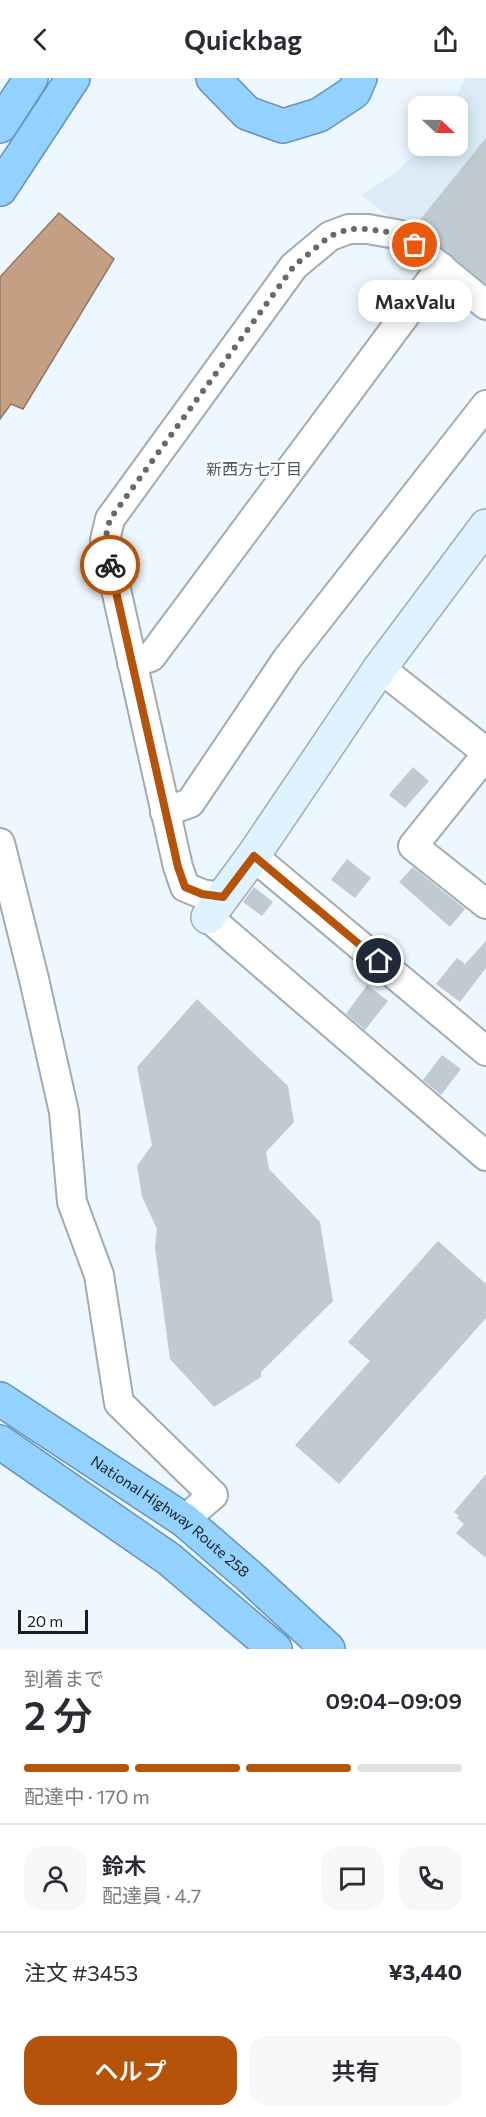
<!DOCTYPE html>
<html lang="ja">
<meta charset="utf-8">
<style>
:root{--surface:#fff;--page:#f7f7f7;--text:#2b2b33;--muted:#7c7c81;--line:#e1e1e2;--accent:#b45309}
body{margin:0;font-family:Commissioner,"Noto Sans JP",sans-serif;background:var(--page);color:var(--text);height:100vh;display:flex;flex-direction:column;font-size:22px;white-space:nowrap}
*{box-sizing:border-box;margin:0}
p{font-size:20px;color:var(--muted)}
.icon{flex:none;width:33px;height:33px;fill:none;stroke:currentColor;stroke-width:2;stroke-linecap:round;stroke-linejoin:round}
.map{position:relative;height:1571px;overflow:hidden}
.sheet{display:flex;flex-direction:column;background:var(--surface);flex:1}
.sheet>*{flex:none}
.needle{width:39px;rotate:112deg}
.controls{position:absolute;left:408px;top:18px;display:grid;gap:12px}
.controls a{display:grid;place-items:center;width:60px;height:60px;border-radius:12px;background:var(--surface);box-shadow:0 3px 15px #0003;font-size:30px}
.scale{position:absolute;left:18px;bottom:15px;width:70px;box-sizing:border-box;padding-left:6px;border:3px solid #1a1e21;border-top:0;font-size:16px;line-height:21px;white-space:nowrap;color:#1a1e21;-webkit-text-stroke:4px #fff;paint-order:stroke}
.pin{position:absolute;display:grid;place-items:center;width:51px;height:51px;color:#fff;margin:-26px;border:3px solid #fff;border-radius:50%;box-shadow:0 2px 6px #0007}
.courier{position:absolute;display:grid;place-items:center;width:60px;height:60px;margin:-30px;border:4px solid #b45309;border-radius:50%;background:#fff;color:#222;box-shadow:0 2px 8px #0007}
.bubble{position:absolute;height:42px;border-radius:18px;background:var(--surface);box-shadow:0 3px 15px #0003;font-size:20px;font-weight:600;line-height:42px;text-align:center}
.headline em{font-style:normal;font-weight:600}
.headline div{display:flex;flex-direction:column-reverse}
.headline{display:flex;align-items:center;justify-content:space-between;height:102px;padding:0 24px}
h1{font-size:39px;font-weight:600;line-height:45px}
.bar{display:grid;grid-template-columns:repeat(4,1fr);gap:9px 6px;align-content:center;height:72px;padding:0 24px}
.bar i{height:8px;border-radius:4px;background:var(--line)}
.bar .current{background:var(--accent)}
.bar p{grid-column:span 4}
.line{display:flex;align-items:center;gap:15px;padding:0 24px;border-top:2px solid var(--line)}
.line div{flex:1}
.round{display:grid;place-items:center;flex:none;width:63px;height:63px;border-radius:18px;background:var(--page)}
.primary-button{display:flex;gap:12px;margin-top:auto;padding:12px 24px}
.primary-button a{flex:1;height:69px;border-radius:18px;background:var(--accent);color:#fff;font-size:24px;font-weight:600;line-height:69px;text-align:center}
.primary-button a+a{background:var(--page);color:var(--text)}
header{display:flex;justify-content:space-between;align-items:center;height:78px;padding:0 24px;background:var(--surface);font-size:27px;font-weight:600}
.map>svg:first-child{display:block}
.built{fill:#dbecf8}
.water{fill:#c49f84;stroke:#917866;stroke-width:1.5}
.building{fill:#c0cad1}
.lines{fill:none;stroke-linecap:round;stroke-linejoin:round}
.street-casing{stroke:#a1abb2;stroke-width:32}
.secondary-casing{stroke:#a1abb2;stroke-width:36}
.highway-casing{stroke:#6993b1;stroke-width:36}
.street{stroke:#fff;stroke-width:28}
.secondary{stroke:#dff2ff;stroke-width:33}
.highway{stroke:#93d2ff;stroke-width:33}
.done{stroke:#646a6f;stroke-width:6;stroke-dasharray:0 10.8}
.route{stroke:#b45309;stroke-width:8}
.labels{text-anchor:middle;stroke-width:4.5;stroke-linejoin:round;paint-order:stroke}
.street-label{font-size:15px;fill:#1a1e21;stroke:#fff}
.neighbourhood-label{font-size:16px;fill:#4f585e;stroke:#fff}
</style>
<header><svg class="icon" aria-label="back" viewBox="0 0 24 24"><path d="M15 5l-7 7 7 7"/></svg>Quickbag<svg class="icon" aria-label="share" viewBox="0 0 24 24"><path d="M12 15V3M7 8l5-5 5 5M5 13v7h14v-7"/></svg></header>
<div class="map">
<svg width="486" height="1571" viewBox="0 0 486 1571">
<rect width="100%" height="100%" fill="#edf7ff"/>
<path class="built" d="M465,0H486V216L362,117L397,94L423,68H458V28H453Z"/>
<path class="water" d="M59,135L114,181L23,331L11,326L0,341V199Z"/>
<g class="building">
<path d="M486,60V206L415,148Z"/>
<path d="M413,689L429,703L405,730L389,717Z"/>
<path d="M347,781L371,800L355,820L331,802Z"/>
<path d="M413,789L465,831L450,849L399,804Z"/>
<path d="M254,809L273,824L262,838L243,824Z"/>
<path d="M486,863V890L460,924L436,906L457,880L465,886Z"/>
<path d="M367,907L388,923L365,952L346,936Z"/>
<path d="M197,921L288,1008L294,1044L266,1074L269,1091L320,1144L333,1223L261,1294V1299L214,1329L170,1281L155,1170L157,1151L142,1119L137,1088L152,1067L137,989Z"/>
<path d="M442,977L461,991L441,1017L423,1002Z"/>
<path d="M438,1163L486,1206V1240L339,1406L295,1367L370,1283L348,1264Z"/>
<path d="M486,1396V1480L456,1455L464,1446L457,1440L459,1438L454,1434Z"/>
</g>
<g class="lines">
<g class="street-casing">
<g id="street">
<path d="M132,585L151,579L441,189"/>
<path d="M380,590L486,674"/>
<path d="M486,677L413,768L486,826"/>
<path d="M165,734L190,725L287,581L486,327"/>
<path d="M0,765L34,901L64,1034L72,1124L99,1197L119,1325L213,1417L184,1442"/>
<path d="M253,778L486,973"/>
<path d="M223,819L202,816L185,809L178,789L105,462L110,441L294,188L330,158L349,151H368L401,157L486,227"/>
<path d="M208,839L486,1078"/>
</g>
</g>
<g class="secondary-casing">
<path id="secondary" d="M208,839L253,778L380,590L486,448"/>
</g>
<g class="highway-casing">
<g id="highway">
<path d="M213,0L247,35L283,48L319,37L354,14L360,0"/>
<path d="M0,48L31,0"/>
<path d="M0,111L73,0"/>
<path id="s1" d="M0,1321L184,1442L250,1499L328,1571"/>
<path d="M0,1364L169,1481L275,1571"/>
</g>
</g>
<use href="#street" class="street"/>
<use href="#secondary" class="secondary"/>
<use href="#highway" class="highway"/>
</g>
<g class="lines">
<path class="done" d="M110,487L105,462L110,441L294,188L330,158L349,151H368L401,156L415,167"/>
<path class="route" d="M110,487L178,789L185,809L202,816L223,819L254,778L379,883"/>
</g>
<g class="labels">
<g class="street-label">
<text dy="5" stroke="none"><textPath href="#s1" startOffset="207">National Highway Route 258</textPath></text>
</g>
<g class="neighbourhood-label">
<text x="254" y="397">新西方七丁目</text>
</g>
</g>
</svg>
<div class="controls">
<a><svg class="needle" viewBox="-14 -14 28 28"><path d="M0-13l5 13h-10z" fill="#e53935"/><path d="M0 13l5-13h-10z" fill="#7c7c81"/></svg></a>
</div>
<div class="scale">20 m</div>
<div class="pin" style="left:415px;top:167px;background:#ea580c"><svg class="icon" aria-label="bag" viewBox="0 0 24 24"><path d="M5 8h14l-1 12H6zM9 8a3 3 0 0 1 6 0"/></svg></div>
<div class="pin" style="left:379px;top:883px;background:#1f2937"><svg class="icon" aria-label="home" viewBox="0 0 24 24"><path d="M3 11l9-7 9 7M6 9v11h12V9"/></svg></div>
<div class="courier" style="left:110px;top:487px"><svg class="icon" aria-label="bike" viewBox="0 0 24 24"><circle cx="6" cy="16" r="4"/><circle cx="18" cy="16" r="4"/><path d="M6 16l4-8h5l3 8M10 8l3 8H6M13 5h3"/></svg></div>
<div class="bubble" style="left:358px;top:202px;width:114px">MaxValu</div>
</div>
<section class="sheet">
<div class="headline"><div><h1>2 分</h1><p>到着まで</p></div><em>09:04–09:09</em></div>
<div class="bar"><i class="current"></i><i class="current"></i><i class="current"></i><i></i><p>配達中 · 170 m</p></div>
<div class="line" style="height:108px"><a class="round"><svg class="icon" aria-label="person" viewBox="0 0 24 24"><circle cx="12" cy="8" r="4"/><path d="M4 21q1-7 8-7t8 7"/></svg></a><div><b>鈴木</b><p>配達員 · 4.7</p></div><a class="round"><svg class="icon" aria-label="chat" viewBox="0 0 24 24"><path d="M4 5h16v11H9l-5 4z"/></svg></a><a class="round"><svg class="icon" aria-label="phone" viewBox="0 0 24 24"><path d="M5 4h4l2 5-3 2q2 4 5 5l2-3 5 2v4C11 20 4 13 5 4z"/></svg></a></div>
<div class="line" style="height:78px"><div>注文 #3453</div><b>¥3,440</b></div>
<div class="primary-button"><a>ヘルプ</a><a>共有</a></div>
</section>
